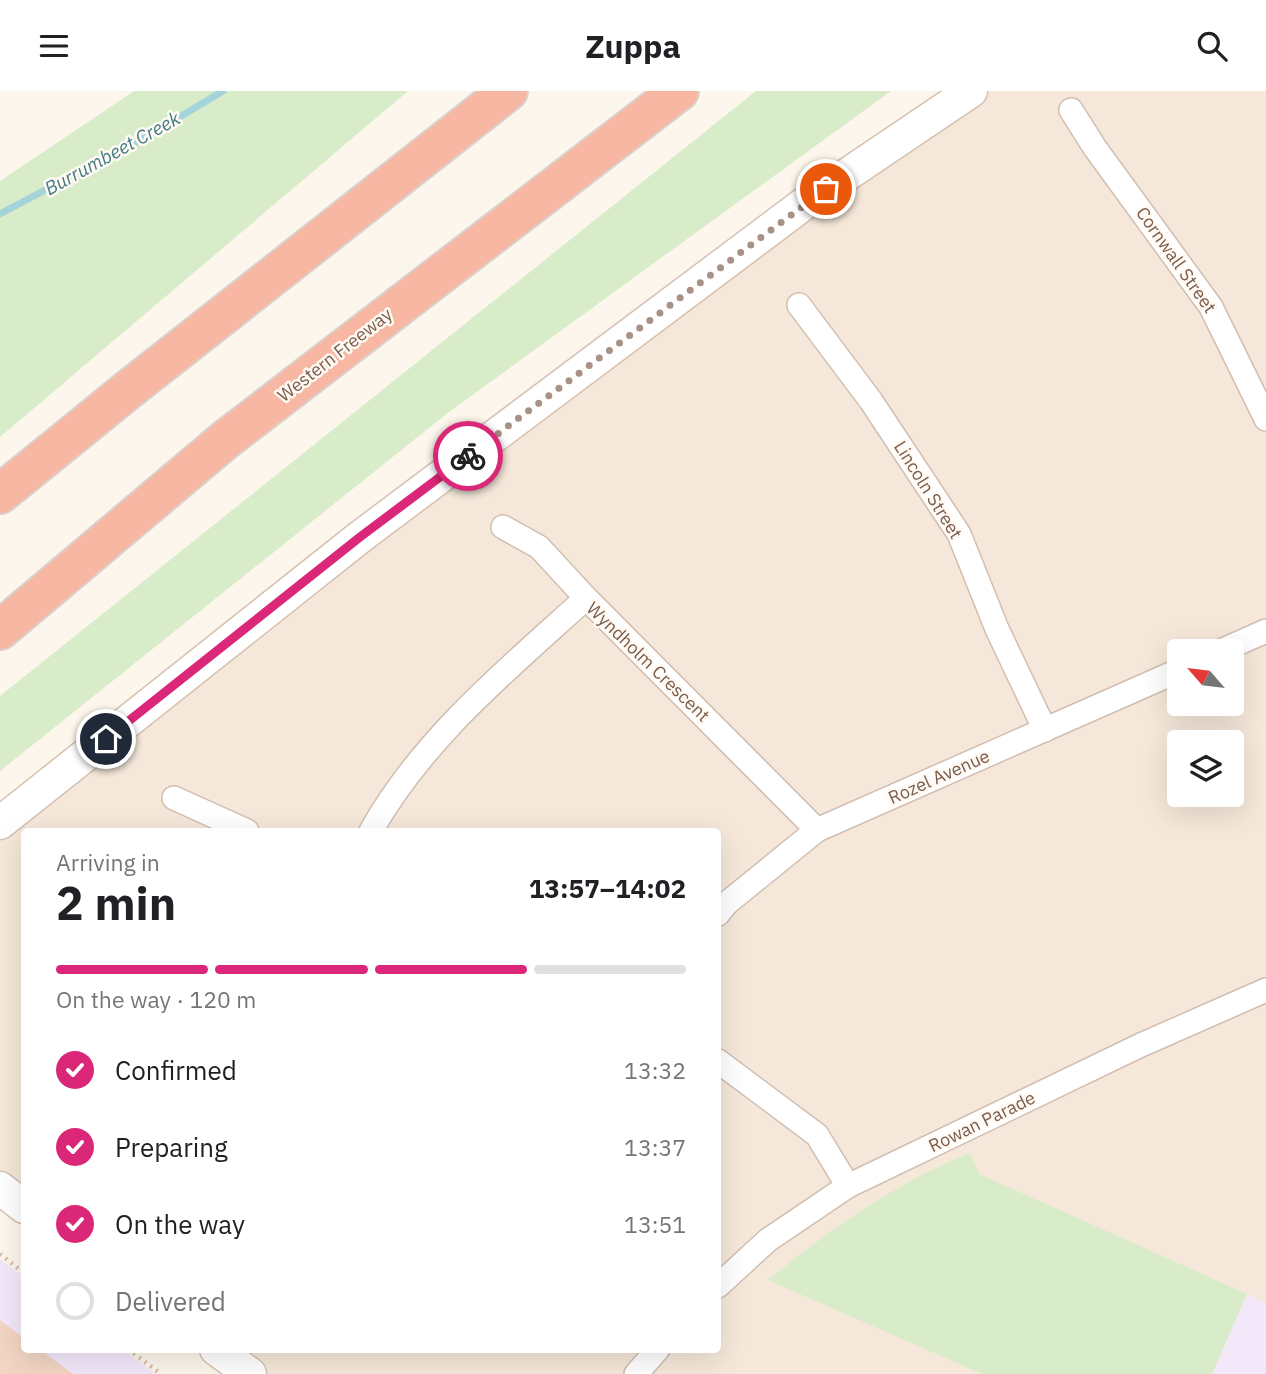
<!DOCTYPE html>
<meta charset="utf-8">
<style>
:root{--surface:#fff;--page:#f6f6f6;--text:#202124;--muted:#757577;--line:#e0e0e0;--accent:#db2777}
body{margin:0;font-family:"IBM Plex Sans",sans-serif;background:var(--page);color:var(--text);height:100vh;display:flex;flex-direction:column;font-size:26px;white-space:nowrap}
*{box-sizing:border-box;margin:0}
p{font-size:23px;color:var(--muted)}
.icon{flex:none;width:38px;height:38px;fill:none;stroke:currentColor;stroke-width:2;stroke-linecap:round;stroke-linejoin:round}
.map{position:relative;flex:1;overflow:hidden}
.details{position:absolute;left:21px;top:737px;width:700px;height:525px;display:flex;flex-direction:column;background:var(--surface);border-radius:7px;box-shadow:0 7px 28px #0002}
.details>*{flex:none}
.needle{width:46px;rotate:298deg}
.tools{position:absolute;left:1167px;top:548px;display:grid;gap:14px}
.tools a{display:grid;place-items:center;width:77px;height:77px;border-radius:7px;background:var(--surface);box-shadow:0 7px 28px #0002;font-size:35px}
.pin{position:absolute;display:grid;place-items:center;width:60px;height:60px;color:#fff;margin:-30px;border:4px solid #fff;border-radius:50%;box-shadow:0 2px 7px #0007}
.courier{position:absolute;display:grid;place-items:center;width:70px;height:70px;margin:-35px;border:5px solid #db2777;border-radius:50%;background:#fff;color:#222;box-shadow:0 2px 9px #0007}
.headline em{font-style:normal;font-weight:700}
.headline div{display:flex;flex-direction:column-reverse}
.headline{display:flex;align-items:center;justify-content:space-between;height:119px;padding:0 35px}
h1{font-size:46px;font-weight:700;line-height:52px}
.bar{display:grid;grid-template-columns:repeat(4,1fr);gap:10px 7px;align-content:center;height:84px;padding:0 35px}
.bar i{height:9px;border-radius:5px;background:var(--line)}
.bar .on{background:var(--accent)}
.bar p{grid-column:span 4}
ol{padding:0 35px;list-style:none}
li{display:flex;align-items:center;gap:21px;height:77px}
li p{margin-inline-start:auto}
li .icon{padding:7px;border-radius:50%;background:var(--accent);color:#fff;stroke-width:4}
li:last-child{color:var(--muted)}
li i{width:38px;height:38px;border:4px solid var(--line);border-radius:50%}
header{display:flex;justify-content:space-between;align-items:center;height:91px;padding:0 35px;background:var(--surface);font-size:32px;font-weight:700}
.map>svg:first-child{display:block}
.residential{fill:#f5e8da;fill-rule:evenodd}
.education{fill:#f3e8fa}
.green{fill:#d8ecc9}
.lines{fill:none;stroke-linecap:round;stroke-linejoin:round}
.stream{stroke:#a5d3da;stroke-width:7}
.building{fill:#f3d5c3}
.street-casing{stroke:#d1beb0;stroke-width:26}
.secondary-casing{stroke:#d6c0b0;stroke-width:35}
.highway-casing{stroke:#dad1cd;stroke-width:42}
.path{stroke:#d9b8a5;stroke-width:4.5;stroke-dasharray:2 5;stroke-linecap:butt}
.street{stroke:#fff;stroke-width:23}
.secondary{stroke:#fff;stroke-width:32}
.highway{stroke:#f7b7a3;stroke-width:38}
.done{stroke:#a89285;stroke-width:7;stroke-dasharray:0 12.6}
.route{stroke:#db2777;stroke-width:9}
.labels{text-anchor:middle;stroke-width:5;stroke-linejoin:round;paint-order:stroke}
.street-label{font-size:18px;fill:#7a5c4d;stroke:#fffaf3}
.water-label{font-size:19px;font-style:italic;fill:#437c86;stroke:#fffaf3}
</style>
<header><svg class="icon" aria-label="menu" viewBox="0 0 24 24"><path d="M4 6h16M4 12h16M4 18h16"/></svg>Zuppa<svg class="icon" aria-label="search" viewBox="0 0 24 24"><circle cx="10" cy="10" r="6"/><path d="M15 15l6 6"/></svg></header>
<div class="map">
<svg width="1266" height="1283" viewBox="0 0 1266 1283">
<rect width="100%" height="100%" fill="#fdf6ec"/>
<path class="residential" d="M971,0H1266V1283H250L216,1258H718V740H24V1116L0,1097V732ZM1180,560H1232V612H1180ZM1180,651H1232V704H1180Z"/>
<g class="education">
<path d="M0,1168L24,1186V1258H122L155,1283H0Z"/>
<path d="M1247,1203L1266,1212V1283H1212Z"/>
</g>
<g class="green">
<path d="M134,0H408L0,346V90Z"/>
<path d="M756,0H891L449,321L0,680V605Z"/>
<path d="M970,1062L979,1083L1247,1203L1212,1283H982L768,1189C831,1138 895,1092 970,1062Z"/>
</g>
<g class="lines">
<path class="stream" d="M0,123L153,42L223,0"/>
</g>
<path class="building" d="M0,1229L24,1247V1258H39L73,1283H0Z"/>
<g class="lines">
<g class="street-casing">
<g id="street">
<path d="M1071,19L1095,57L1211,216L1266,328"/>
<path d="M799,214L871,310L959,443L997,538L1045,639"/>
<path d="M503,436L539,456L586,507"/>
<path d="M1221,560L1266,540"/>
<path d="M174,707L247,740"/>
<path d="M371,740C423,647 508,578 586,507L817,739"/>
<path d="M718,823L727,812L817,739L1180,579"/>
<path d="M718,970L817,1044L848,1095"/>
<path d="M718,1195L768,1149L848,1095L1141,954L1266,899"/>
<path d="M636,1283L658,1258"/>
</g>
</g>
<g class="secondary-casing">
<g id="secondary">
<path d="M0,732L360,446L805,112L971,0"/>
<path d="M0,1097L24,1116"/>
<path d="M216,1258L250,1283"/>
</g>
</g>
<g class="highway-casing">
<g id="highway">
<path d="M0,403L128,299L508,0"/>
<path d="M0,539L225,349L679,0"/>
</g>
</g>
<g class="path">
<path d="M0,1163L24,1182"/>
<path d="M128,1258L161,1283"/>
</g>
<use href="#street" class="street"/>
<use href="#secondary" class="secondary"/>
<use href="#highway" class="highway"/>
</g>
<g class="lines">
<path class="done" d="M468,365L826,98"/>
<path class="route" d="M106,648L360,446L468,365"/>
</g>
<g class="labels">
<g class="street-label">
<text transform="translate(1176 169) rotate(55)" y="6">Cornwall Street</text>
<text transform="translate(335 264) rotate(-38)" y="6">Western Freeway</text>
<text transform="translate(928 399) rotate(58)" y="6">Lincoln Street</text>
<text transform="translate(648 571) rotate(44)" y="6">Wyndholm Crescent</text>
<text transform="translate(939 686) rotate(-24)" y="6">Rozel Avenue</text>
<text transform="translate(982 1031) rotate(-26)" y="6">Rowan Parade</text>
</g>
<g class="water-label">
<text transform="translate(112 62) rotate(-29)" y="7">Burrumbeet Creek</text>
</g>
</g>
</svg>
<div class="tools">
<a><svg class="needle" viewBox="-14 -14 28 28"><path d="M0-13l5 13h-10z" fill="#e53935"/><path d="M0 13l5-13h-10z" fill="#757577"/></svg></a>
<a><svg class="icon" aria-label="layers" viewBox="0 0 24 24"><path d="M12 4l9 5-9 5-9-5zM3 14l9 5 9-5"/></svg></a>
</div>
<div class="pin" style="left:826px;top:98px;background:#ea580c"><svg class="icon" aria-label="bag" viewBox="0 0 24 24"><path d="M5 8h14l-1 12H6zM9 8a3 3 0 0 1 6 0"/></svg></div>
<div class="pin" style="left:106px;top:648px;background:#1f2937"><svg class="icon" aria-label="home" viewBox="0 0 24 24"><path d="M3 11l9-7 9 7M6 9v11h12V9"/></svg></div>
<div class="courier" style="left:468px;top:365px"><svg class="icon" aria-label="bike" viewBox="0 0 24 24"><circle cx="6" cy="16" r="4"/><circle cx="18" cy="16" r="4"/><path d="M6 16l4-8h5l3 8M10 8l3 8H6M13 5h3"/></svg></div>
<section class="details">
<div class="headline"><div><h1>2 min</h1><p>Arriving in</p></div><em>13:57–14:02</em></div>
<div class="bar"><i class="on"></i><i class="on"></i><i class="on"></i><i></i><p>On the way · 120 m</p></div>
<ol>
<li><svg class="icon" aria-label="check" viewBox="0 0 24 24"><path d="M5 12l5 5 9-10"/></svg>Confirmed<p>13:32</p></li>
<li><svg class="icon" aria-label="check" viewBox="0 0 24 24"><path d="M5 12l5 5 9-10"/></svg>Preparing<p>13:37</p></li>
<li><svg class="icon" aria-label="check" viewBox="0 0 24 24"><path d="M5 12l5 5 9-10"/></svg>On the way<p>13:51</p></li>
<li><i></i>Delivered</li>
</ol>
</section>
</div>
